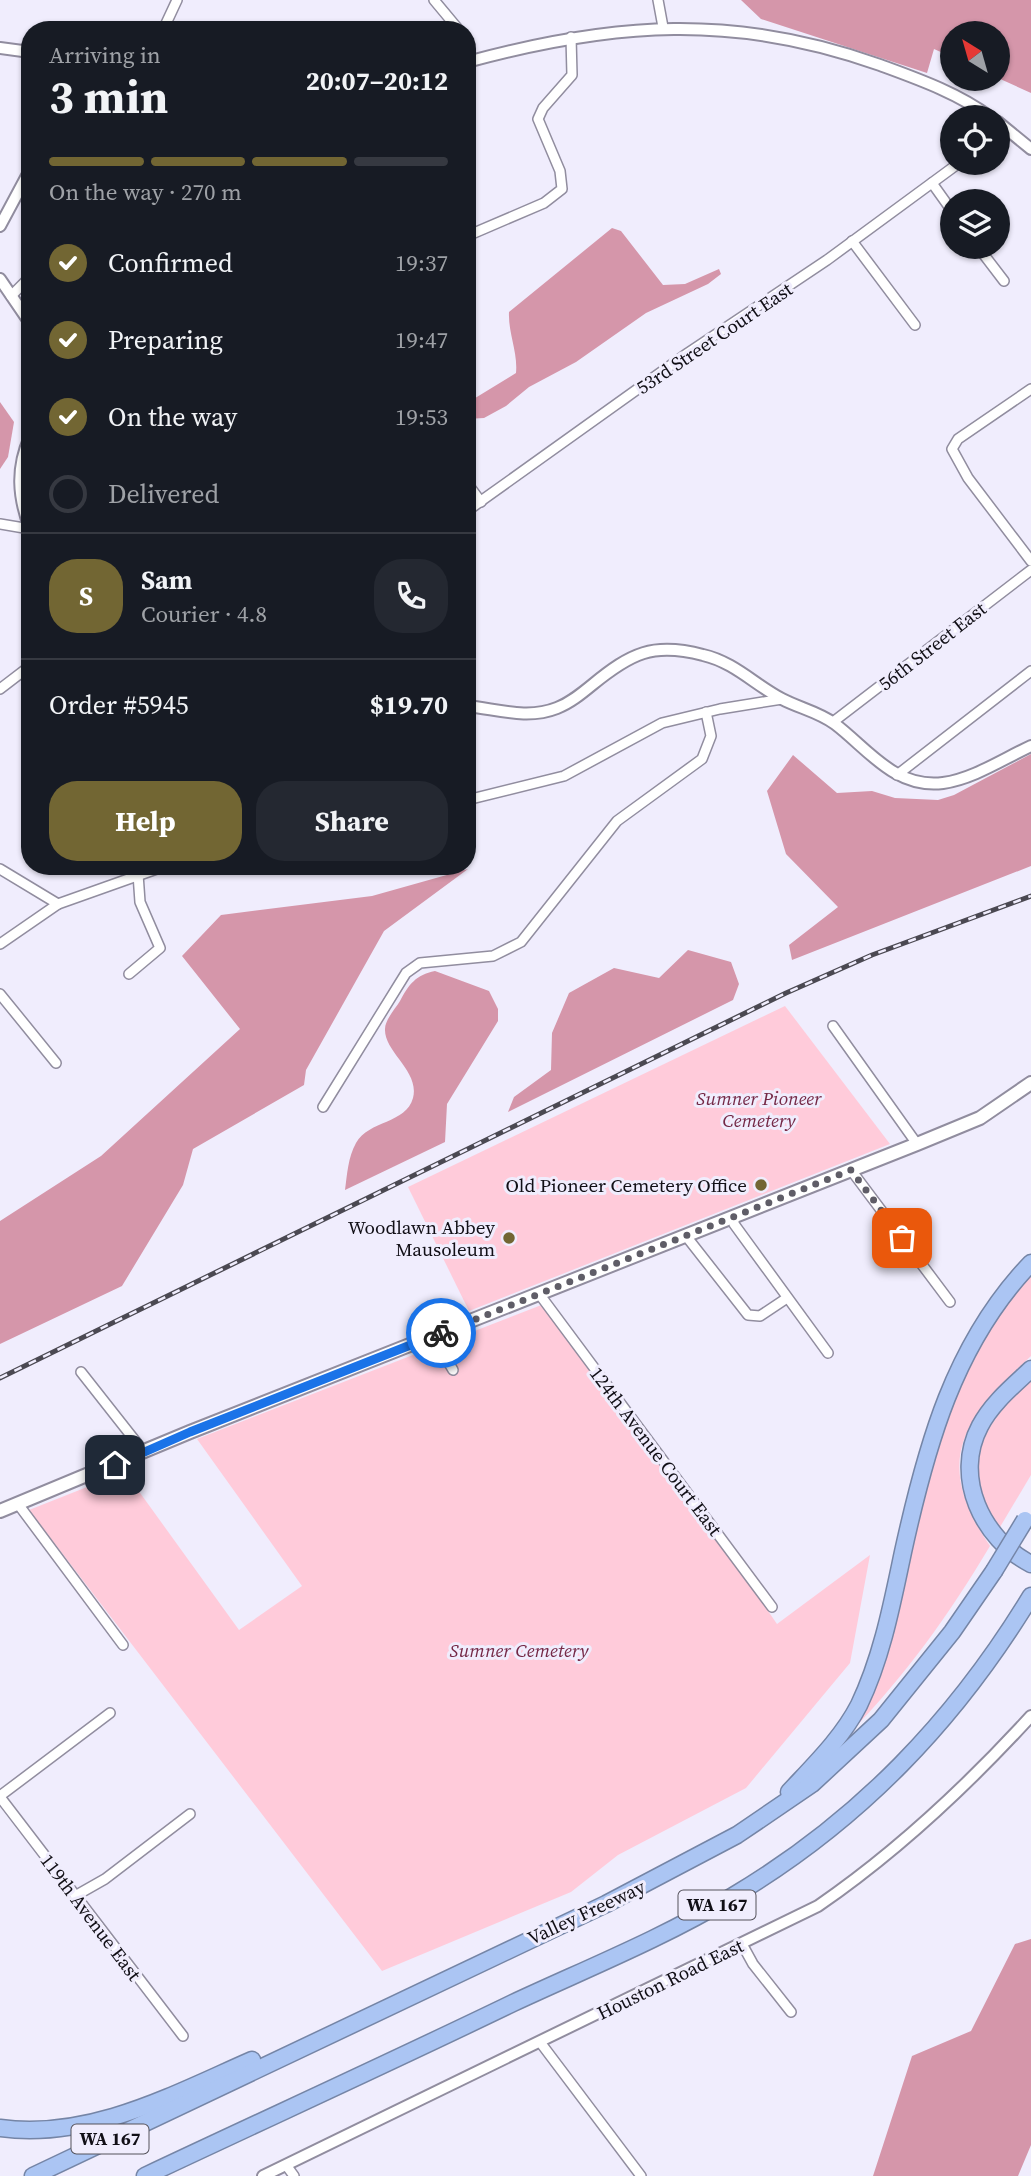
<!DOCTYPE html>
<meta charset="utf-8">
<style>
:root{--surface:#171b24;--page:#242831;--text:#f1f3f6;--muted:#9ea1a6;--line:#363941;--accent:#726633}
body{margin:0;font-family:"Source Serif 4",serif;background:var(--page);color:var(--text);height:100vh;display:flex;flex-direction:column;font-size:26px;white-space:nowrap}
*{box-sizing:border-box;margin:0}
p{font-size:23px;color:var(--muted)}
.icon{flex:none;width:38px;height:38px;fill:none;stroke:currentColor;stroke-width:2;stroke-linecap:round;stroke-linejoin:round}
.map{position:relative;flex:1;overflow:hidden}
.panel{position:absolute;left:21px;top:21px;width:455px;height:854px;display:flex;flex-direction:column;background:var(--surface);border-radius:28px;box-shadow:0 2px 5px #0004}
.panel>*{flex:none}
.needle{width:46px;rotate:323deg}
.buttons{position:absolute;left:940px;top:21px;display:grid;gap:14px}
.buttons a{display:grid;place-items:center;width:70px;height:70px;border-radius:50%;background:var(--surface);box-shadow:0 2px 5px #0004;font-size:35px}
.pin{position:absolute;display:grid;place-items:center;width:60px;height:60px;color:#fff;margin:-30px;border-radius:14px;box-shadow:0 4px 10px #0006}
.courier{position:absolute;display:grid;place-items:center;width:70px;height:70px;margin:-35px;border:5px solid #1a73e8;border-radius:50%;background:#fff;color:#222;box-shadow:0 2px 9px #0007}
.overview em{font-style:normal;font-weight:700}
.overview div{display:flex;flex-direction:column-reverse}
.overview{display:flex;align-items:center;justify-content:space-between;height:119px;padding:0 28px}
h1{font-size:46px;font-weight:700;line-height:52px}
.bar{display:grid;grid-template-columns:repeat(4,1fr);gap:10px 7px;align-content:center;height:84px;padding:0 28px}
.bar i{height:9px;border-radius:5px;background:var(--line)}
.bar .current{background:var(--accent)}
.bar p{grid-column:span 4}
.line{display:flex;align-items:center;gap:18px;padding:0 28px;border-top:2px solid var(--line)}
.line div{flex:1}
.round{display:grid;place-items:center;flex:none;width:74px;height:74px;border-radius:28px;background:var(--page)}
ol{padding:0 28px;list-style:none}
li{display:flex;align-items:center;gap:21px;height:77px}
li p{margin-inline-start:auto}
li .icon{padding:7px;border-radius:50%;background:var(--accent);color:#fff;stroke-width:4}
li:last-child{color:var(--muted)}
li i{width:38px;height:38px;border:4px solid var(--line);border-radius:50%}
.button{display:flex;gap:14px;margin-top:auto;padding:14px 28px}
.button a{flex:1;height:80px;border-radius:28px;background:var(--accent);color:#fff;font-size:28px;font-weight:700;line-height:80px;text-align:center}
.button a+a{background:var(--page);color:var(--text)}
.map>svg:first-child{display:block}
.green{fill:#ffcbda}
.forest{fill:#d596aa}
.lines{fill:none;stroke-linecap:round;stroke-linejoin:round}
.minor-casing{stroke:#918d9f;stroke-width:12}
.tertiary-casing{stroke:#918d9f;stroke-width:14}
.secondary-casing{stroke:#918d9f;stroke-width:16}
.motorway-casing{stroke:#7585a6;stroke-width:19}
.minor{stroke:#fff;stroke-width:9}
.tertiary{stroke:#fff;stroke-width:10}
.secondary{stroke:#fff;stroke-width:12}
.motorway{stroke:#abc5f3;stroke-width:16}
.rail-casing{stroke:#4b4952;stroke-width:5}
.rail{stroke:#f0edfd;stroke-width:2.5;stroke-dasharray:8;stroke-linecap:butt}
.motorway-bridge-casing{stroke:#7585a6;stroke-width:19;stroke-linecap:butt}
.motorway-bridge{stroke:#abc5f3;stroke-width:16}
.done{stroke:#5f5d67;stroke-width:7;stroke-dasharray:0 12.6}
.route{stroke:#1a73e8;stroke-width:9}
.poi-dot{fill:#726633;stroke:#f0edfd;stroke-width:2.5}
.labels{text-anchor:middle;stroke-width:6;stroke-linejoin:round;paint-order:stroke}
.shield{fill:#f0edfd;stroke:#54525b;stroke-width:2}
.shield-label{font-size:18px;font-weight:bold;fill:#110f16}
.street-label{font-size:19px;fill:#110f16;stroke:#f0edfd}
.park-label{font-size:19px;font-style:italic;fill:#742846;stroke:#f0edfd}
.poi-label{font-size:19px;fill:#110f16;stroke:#f0edfd;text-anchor:end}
</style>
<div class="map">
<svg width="1031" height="2176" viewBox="0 0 1031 2176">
<rect width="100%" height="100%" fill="#f0edfd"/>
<g class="green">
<path d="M785,1006L890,1144L469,1311L408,1187Z"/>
<path d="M1031,1272V1356C964,1419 931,1459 990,1546C949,1615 905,1676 849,1734L889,1642L934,1449L964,1372L999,1312Z"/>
<path d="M544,1304L678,1480L777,1624L870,1555L850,1663L746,1788L618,1855L571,1892L382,1971L29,1510L125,1472L239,1630L302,1586L197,1439Z"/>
<path d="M1031,1379V1475L1000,1527C951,1471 987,1420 1031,1379Z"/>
</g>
<g class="forest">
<path d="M741,0H1031V93L998,78V33H952V57L934,49L927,73L761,19Z"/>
<path d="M612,228L621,231L663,285L685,284L719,269L721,274L708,284L646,313L576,362L529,387L506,406L484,418L467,419V403L516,373C518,352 508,333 509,312Z"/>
<path d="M0,402L14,422L8,457L0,469Z"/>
<path d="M1031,754V866L792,960L789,945L838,907L786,854L767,791L793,755L837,793L872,791L895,798L938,800L954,795Z"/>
<path d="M468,869L384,931L306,1070L304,1085L193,1149L183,1185L122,1286L0,1344V1221L101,1156L240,1029L182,956L221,915L372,896Z"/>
<path d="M688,950L731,962L739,984L733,1000L508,1112L514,1097L551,1070L552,1033L569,993L614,968L659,978Z"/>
<path d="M435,971L489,991L498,1009V1021L447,1104L445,1142L345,1190C347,1175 348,1157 356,1143C369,1120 406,1124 413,1098C420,1071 384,1052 385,1029C385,1020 395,1009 400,1001C409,984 416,975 435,971Z"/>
<path d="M1031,1939V2145L1018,2176H873L912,2056L971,2031L1015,1944Z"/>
</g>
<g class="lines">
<g class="minor-casing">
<g id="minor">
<path d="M434,0L459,30"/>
<path d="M658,0L663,27"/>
<path d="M163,30L177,0"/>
<path d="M932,183L952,211"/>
<path d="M467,236L544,203L562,189L560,171L538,119L543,108L572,75L571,37"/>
<path d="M852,241L915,325"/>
<path d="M978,247L1004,281"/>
<path d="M11,296L30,277"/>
<path d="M1031,389L958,439L952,449L968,478L1031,561"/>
<path d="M467,483L481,502"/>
<path d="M467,511L688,353L827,260L959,163"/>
<path d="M0,524L30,529"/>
<path d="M0,689L30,666"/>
<path d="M833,722L1031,570"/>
<path d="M897,775L1031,671"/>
<path d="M467,800L564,776L662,723L720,709L782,699"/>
<path d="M0,869L58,904L165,866"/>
<path d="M0,944L58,904"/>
<path d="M129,974L160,948L140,902L138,874"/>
<path d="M0,994L56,1063"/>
<path d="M833,1026L917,1144"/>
<path d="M323,1107L406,973L420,963L493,956L521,942L617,821L702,759L711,736L706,712"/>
<path d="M851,1170L950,1302"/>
<path d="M734,1216V1224L828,1353"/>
<path d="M686,1236L748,1315L760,1316L787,1298"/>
<path d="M540,1295L772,1607"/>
<path d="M433,1336L453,1370"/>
<path d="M81,1372L144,1452"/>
<path d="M18,1504L123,1645"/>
<path d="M0,1796L110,1713"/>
<path d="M0,1797L183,2036"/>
<path d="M75,1896L105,1879L190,1814"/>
<path d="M742,1944L753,1964L791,2012"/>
<path d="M540,2042L641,2176"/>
<path d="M286,2165L294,2176"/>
</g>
</g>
<g class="tertiary-casing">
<g id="tertiary">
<path d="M0,48L30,52"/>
<path d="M467,62C614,22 734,13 880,65C918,79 958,93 990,117"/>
<path d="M998,122L1031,149"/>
<path d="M0,226L30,170"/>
<path d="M0,279L30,323"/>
<path d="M30,437C16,468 18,497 30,528"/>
<path d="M467,706C497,709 527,720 557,708C570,703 581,694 592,685C631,653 653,642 703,655C734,662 755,685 782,699C799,708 819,712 835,724C868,749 895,789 943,783C973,779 1003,759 1031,746"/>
<path d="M263,2176L818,1906C898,1851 966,1787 1031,1716"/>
</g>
</g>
<g class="secondary-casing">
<path id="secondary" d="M0,1511L190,1432L917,1144L980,1118L1031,1083"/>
</g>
<g class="motorway-casing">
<g id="motorway">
<path d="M1031,1369C1013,1386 992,1403 980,1426C953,1477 982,1539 1031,1564"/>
<path d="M789,1792C814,1765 842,1738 859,1705C882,1657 892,1604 903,1552C926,1447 954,1343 1031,1263"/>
<path d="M0,2128C90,2140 172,2095 252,2060"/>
<path d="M33,2176L606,1904L737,1835L812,1784L881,1720L952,1632L994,1571"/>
<path d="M145,2176C268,2118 391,2062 513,2003C586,1969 663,1938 733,1896C859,1821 955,1721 1031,1596"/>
</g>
</g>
<use href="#minor" class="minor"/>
<use href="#tertiary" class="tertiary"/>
<use href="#secondary" class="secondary"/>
<use href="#motorway" class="motorway"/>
<g class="rail-casing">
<path id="rail" d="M0,1378L786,993L872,955L1031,896"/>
</g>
<use href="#rail" class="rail"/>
<g class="motorway-bridge-casing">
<path id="motorway-bridge" d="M994,1571L1025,1520"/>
</g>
<use href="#motorway-bridge" class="motorway-bridge"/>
</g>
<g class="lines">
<path class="done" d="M441,1333L851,1170L902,1238"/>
<path class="route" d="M115,1465L190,1432L441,1333"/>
</g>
<g class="poi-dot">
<circle cx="761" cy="1185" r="7"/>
<circle cx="509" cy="1238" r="7"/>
</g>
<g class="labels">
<g class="shield">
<rect x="678.5" y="1890.5" width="77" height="29" rx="5"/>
<rect x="71.5" y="2124.5" width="77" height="29" rx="5"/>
</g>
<g class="shield-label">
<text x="717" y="1911">WA 167</text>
<text x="110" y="2145">WA 167</text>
</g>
<g class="street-label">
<text transform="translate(714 338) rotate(-34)" y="7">53rd Street Court East</text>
<text transform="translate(932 646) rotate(-38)" y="7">56th Street East</text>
<text transform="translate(656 1451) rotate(53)" y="7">124th Avenue Court East</text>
<text transform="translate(586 1912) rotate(-25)" y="7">Valley Freeway</text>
<text transform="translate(91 1917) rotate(53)" y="7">119th Avenue East</text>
<text transform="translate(670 1979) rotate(-26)" y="7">Houston Road East</text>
</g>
<g class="park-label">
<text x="759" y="1105">Sumner Pioneer<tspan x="759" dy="22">Cemetery</tspan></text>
<text x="519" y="1657">Sumner Cemetery</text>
</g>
<g class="poi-label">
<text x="747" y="1192">Old Pioneer Cemetery Office</text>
<text x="495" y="1234">Woodlawn Abbey<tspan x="495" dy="22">Mausoleum</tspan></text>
</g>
</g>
</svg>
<div class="buttons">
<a><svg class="needle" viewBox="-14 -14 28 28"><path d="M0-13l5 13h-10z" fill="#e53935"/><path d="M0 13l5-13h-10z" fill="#9ea1a6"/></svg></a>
<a><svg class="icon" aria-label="locate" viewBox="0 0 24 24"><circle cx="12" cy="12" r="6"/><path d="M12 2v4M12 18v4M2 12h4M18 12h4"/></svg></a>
<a><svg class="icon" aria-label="layers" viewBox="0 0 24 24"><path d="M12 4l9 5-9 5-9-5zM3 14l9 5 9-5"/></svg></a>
</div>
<div class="pin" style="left:902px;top:1238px;background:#ea580c"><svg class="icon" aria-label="bag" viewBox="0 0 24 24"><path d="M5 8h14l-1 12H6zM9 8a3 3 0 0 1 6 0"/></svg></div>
<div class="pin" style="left:115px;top:1465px;background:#1f2937"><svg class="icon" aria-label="home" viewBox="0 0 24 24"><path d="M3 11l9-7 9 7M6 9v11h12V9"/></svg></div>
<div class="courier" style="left:441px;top:1333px"><svg class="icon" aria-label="bike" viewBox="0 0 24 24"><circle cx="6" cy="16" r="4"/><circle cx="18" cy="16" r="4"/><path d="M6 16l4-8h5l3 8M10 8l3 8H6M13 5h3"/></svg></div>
<section class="panel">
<div class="overview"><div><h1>3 min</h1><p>Arriving in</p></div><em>20:07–20:12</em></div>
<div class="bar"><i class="current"></i><i class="current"></i><i class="current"></i><i></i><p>On the way · 270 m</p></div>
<ol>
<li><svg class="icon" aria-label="check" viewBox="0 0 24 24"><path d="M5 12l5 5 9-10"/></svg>Confirmed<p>19:37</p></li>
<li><svg class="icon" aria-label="check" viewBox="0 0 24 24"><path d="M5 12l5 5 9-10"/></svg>Preparing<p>19:47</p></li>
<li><svg class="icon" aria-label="check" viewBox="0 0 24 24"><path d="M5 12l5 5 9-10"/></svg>On the way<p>19:53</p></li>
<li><i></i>Delivered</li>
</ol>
<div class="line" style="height:126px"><b class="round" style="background:var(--accent);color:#fff">S</b><div><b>Sam</b><p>Courier · 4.8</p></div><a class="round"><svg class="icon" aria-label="phone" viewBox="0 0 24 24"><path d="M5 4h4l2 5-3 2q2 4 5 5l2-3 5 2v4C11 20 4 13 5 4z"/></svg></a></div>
<div class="line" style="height:91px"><div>Order #5945</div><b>$19.70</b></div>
<div class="button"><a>Help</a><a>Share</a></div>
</section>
</div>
